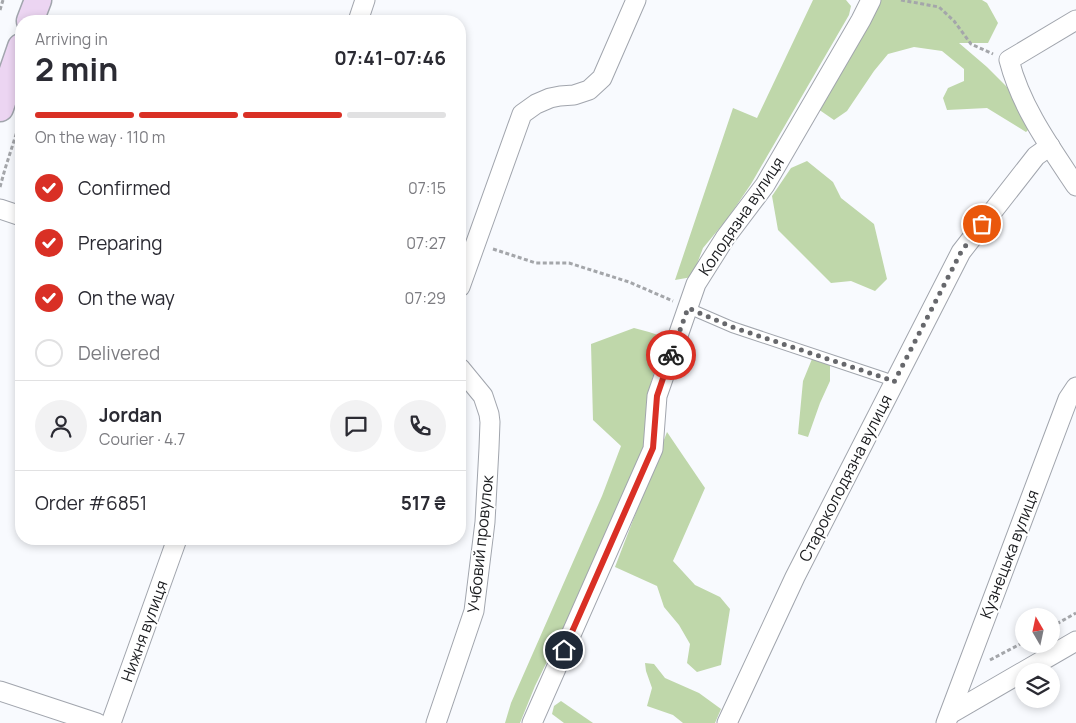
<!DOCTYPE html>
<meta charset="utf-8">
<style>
:root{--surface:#fff;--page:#f2f2f3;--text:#2b2b33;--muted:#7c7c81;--line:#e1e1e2;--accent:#d93025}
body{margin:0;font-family:Manrope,sans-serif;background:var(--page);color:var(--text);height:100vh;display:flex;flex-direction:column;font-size:19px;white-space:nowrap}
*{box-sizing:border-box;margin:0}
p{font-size:16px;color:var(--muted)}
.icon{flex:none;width:28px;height:28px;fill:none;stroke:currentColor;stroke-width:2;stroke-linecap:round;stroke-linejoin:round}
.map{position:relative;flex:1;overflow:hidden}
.side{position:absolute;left:15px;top:15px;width:451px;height:530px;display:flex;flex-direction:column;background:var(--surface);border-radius:20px;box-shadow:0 2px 8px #0003}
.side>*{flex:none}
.needle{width:32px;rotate:351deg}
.controls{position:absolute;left:1015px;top:608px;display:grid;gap:10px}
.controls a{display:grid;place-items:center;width:45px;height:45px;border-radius:50%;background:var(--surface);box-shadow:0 2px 8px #0003;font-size:25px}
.pin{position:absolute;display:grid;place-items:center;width:42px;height:42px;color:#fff;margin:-21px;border:2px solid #fff;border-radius:50%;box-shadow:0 1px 5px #0007}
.courier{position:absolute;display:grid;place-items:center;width:50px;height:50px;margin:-25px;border:4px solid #d93025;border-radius:50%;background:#fff;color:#222;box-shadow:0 1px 6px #0007}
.head em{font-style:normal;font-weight:700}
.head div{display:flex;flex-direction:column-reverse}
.head{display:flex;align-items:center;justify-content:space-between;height:85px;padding:0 20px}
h1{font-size:32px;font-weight:700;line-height:38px}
.bar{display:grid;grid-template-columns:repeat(4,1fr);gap:8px 5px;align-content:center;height:60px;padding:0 20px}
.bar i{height:6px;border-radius:4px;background:var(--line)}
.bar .current{background:var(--accent)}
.bar p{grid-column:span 4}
.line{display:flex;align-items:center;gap:12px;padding:0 20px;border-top:1px solid var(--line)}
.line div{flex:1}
.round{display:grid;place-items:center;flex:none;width:52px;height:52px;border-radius:26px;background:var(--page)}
ol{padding:0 20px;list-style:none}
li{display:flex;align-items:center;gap:15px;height:55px}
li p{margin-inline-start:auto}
li .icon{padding:5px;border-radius:50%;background:var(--accent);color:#fff;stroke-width:4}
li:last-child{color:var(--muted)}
li i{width:28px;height:28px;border:2px solid var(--line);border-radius:50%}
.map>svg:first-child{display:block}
.green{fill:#bfd7aa}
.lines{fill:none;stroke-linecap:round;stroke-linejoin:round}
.lane-casing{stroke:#a1a5ad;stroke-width:12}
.street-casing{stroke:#a1a5ad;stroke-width:21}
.secondary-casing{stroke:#a1a5ad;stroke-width:29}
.path{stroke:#a4a6aa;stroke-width:3;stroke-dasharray:4 2.5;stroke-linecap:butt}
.lane{stroke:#fff;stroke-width:10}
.street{stroke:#fff;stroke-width:19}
.secondary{stroke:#ecd5f2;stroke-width:26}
.done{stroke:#67686c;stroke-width:5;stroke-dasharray:0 9}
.route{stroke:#d93025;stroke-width:6}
.labels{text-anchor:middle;stroke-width:4;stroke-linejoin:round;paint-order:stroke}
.street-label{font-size:16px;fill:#191a1d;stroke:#fff}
</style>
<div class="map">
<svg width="1076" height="723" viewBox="0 0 1076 723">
<rect width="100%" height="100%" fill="#f8fafe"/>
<g class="green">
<path d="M813,0H846L851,6L849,15L751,184L728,218L703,248L692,277L675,280L733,108L757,118Z"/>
<path d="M876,0H982L987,3L998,23L988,43H959L987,67L1012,92L1032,126L1026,132L987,108L947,110L943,98L948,88L964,81V69L942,51L914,47L888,54L874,71L847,111L834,120L818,109Z"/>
<path d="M807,161L833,182L841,198L874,224L887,279L875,291L851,281L831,283L778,230L772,196L791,168Z"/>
<path d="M634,328L649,332L664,337L651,383L646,444L597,560L535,686L520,723H505L511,703L602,496L621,446L593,420L591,344Z"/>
<path d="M812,359L830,364V381L820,403L808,437L798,434L803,381Z"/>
<path d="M667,432L705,488L673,561L695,585L720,597L730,609L721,665L697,672L687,663L690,644L679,625L664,607L657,586L615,567Z"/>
<path d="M645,663L654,664L665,678L699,693L721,709L715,723H683L673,715L647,706L652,688L646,671Z"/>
<path d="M561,701L593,723H564L552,714L554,706Z"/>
</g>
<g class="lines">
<g class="lane-casing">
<path id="lane" d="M688,308L732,327L885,378L894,382"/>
</g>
<g class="street-casing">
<g id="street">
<path d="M1076,20L1009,60C1021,107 1050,147 1076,186"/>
<path d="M358,21L365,0"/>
<path d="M0,209L21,216"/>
<path d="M460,287L522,114L536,104L550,98L560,96L574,95L589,90L602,78L636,0"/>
<path d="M0,691L97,723"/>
<path d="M950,714L1076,641"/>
<path d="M111,723L177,539"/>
<path d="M436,723L474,611L485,522L489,448L490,422L489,414L483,396L460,368"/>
<path d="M532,723L653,449L657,396L696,284L725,238L765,185L861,20L871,0"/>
<path d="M727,723L795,577L961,252L1036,156L1050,146"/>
<path d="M946,723L1068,399L1076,387"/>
</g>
</g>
<g class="secondary-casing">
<g id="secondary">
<path d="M30,21L38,0"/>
<path d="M0,108L21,47"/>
</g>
</g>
<g class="path">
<path d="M901,0L939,7L954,21L971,44L993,54"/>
<path d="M0,10L3,0"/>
<path d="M0,187L5,169L21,119"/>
<path d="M493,249L536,263H569L629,282L673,301"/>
<path d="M1051,627L1076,613"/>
<path d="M990,660L1024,642"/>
</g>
<use href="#lane" class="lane"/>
<use href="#street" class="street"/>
<use href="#secondary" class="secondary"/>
</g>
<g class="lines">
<path class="done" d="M671,355L688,308L732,327L885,378L894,382L961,252L982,224"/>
<path class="route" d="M564,650L653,448L657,396L671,355"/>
</g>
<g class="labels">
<g class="street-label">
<text transform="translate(741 216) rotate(-56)" y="6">Колодязна вулиця</text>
<text transform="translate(845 478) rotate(-63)" y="6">Староколодязна вулиця</text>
<text transform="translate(480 544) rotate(-84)" y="6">Учбовий провулок</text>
<text transform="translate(1009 554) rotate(-69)" y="6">Кузнецька вулиця</text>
<text transform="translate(144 631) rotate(-70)" y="6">Нижня вулиця</text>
</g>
</g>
</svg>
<div class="controls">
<a><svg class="needle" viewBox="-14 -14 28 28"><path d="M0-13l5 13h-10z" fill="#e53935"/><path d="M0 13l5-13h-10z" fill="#7c7c81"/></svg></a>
<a><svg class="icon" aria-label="layers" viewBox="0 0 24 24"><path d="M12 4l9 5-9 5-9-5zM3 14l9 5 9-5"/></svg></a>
</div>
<div class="pin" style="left:982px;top:224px;background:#ea580c"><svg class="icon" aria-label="bag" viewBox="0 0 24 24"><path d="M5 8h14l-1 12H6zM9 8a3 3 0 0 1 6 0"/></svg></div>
<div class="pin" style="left:564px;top:650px;background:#1f2937"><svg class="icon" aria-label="home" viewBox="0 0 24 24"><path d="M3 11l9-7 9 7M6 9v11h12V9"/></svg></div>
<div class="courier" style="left:671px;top:355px"><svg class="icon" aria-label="bike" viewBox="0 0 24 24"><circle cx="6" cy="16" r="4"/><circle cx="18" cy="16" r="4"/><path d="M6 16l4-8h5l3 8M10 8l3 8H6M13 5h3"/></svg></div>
<section class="side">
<div class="head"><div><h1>2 min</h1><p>Arriving in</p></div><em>07:41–07:46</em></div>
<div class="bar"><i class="current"></i><i class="current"></i><i class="current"></i><i></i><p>On the way · 110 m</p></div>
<ol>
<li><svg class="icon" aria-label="check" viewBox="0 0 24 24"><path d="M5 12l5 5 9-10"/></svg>Confirmed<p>07:15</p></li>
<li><svg class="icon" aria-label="check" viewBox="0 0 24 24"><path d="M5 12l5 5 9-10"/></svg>Preparing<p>07:27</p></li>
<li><svg class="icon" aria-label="check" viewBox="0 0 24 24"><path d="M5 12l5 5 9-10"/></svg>On the way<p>07:29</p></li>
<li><i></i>Delivered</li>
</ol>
<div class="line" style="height:90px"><a class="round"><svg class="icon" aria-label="person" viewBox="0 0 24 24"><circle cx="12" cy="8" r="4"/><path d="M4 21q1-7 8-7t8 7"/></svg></a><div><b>Jordan</b><p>Courier · 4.7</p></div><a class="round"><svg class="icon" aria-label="chat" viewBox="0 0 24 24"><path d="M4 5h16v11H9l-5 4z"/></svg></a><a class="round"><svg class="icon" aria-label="phone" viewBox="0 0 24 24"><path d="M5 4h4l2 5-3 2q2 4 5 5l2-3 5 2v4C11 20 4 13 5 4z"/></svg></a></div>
<div class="line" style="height:65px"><div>Order #6851</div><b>517 ₴</b></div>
</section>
</div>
